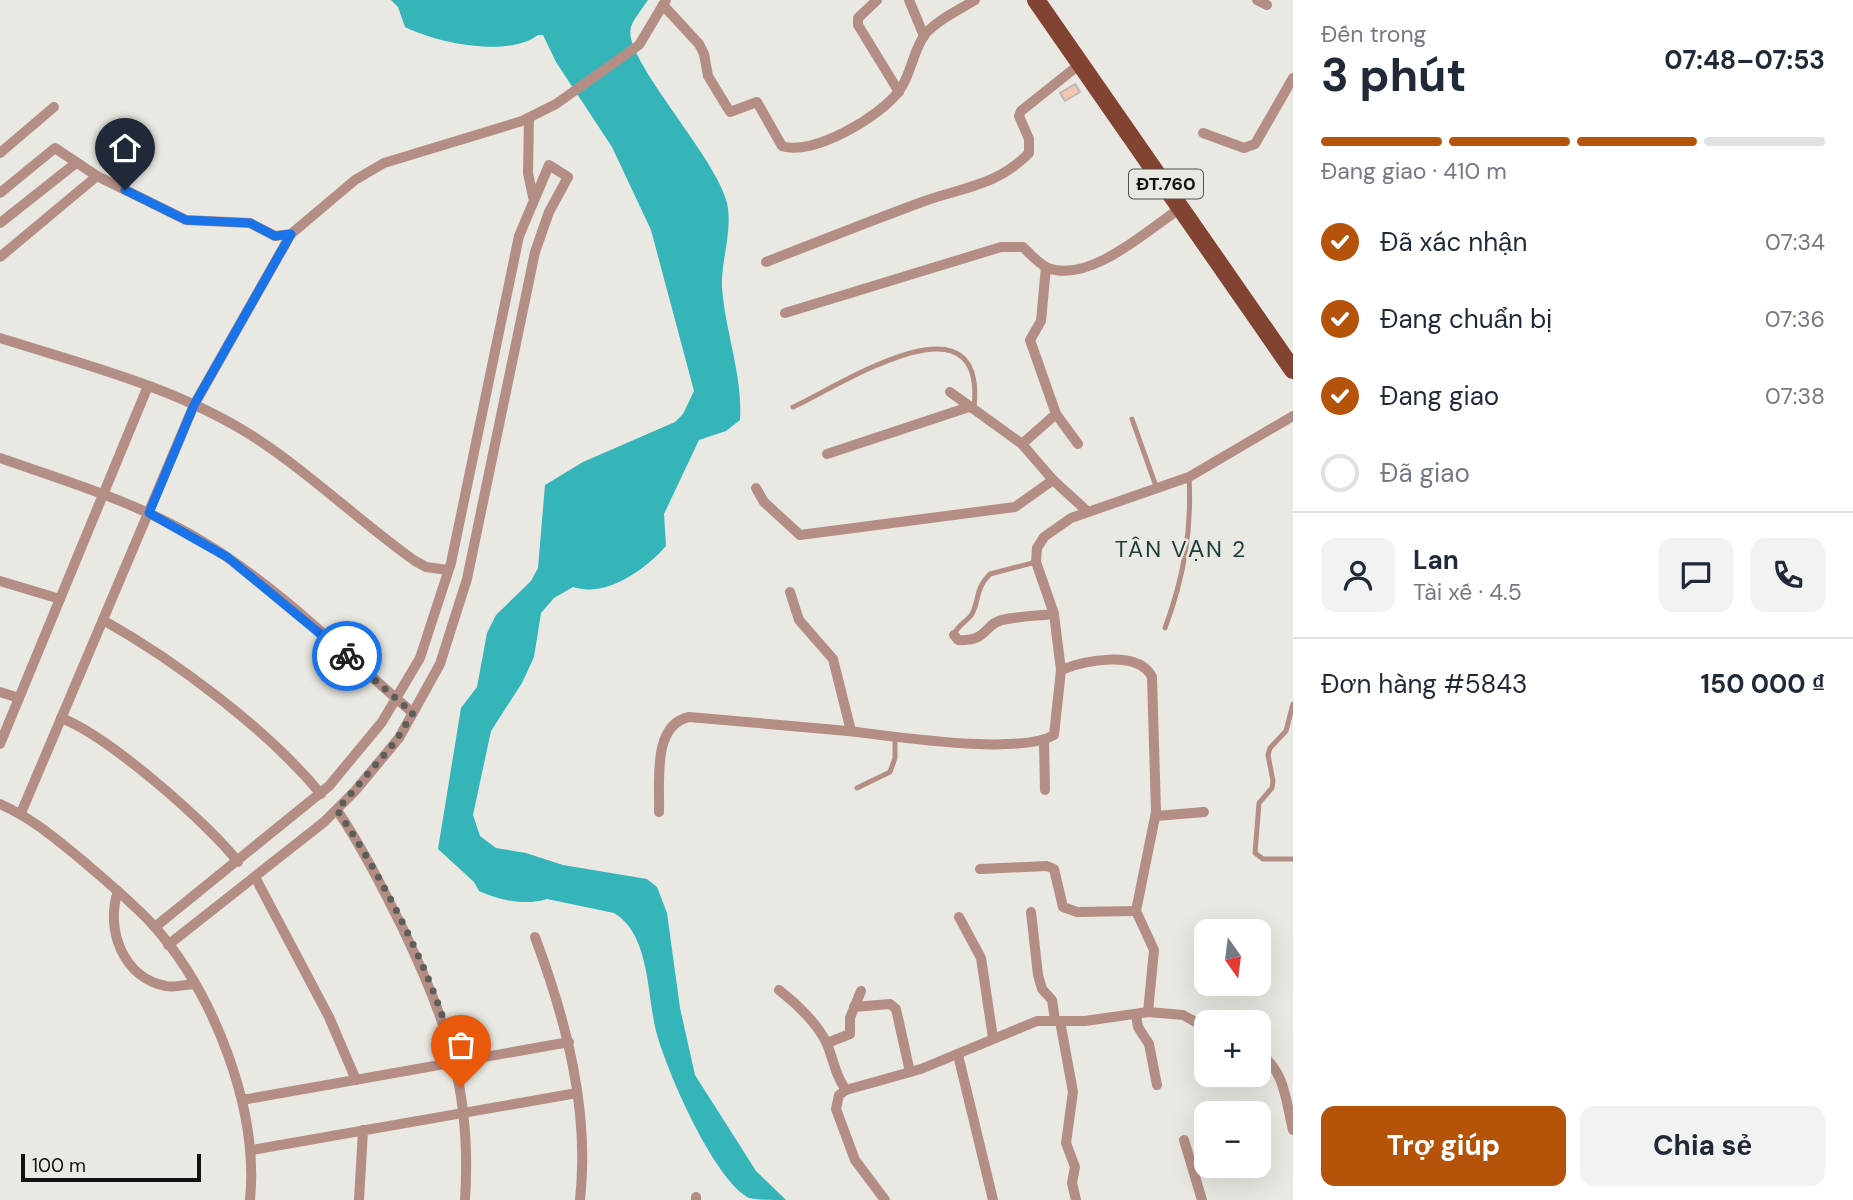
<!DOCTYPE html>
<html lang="vi">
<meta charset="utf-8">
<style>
:root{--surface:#fff;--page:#f2f2f3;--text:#1f2937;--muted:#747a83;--line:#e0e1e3;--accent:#b45309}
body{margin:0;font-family:"DM Sans",sans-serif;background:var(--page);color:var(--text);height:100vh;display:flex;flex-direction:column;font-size:26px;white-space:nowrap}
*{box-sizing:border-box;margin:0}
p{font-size:23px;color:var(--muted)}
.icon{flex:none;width:38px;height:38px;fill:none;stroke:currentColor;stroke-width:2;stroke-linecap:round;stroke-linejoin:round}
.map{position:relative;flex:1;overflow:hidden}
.sheet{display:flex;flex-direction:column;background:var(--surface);width:560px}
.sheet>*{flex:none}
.needle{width:46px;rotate:166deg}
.buttons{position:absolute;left:1194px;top:919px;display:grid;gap:14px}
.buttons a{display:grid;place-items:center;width:77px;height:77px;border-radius:14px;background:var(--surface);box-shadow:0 7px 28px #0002;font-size:35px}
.scale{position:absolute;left:21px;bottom:18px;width:180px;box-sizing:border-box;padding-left:7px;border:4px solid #121210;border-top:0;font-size:19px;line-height:24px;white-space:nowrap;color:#121210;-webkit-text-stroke:5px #e9e8e2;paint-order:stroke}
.pin{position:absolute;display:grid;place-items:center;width:60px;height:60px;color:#fff;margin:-72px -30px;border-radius:50% 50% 50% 0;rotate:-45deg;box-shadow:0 0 7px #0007}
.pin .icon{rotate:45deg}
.courier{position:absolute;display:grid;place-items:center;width:70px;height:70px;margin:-35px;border:5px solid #1a73e8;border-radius:50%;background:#fff;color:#222;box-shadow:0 2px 9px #0007}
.head em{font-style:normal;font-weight:700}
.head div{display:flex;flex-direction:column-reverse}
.head{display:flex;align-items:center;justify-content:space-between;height:119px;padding:0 28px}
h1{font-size:46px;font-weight:700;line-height:52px}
.bar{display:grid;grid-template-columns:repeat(4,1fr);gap:10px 7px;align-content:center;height:84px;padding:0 28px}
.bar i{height:9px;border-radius:5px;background:var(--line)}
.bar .selected{background:var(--accent)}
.bar p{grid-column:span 4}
.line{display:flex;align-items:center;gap:18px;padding:0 28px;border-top:2px solid var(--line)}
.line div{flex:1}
.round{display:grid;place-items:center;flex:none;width:74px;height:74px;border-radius:14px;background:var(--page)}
ol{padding:0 28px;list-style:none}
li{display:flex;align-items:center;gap:21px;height:77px}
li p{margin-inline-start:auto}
li .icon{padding:7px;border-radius:50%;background:var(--accent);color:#fff;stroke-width:4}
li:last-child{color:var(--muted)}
li i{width:38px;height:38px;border:4px solid var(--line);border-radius:50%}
.button{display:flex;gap:14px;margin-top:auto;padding:14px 28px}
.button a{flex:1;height:80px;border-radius:14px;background:var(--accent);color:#fff;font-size:28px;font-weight:700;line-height:80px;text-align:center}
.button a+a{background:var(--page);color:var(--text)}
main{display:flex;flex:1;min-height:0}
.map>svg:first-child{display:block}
.water{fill:#35b5b9}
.building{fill:#f7c4b1;stroke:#bdb7b4;stroke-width:2}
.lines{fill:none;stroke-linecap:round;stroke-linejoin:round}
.lane{stroke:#b48e84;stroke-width:5}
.street{stroke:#b48e84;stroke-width:10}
.primary{stroke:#834333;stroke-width:18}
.done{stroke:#5d5d5a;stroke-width:7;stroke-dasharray:0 12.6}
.route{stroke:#1a73e8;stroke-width:9}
.labels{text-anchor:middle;stroke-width:5;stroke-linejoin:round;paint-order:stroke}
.shield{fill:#e9e8e2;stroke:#52524f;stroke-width:2}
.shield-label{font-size:18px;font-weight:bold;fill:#121210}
.quarter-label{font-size:23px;letter-spacing:2px;fill:#1b3e3d;stroke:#e9e8e2}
</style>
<main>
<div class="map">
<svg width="1293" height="1200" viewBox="0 0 1293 1200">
<rect width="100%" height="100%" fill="#e9e8e2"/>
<path class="water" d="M391,0H648C643,8 634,18 631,27C621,57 716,156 727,203C733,231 721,259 722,287C725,331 743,376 740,420L726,431L699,440L664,514L666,546C645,570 606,598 573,587L554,598L541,613L534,657L522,683L491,731L473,815L480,836L496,848L526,853L563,865L647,879L657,887L667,913L680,1008L695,1075L756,1171L786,1200C775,1200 758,1200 749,1198C714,1180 666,1070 656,1031C647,995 650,934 614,913L547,899C525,906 499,900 479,891L474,882L438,849L461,708L477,687L487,633L496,615L531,581L538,568L545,485L583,462L675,422L683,414L694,391L651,230L612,147L556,62L543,35H538C508,58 437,43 405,27L398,7Z"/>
<path class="building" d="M1075,84L1080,92L1065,101L1060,93Z"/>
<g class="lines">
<g class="lane">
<path d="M793,407C840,386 987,287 974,408"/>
<path d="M1132,419L1157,489"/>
<path d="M1165,628C1184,577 1192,530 1189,477"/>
<path d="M954,635C957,625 967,622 972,614C980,598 975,589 990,574L1036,562"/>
<path d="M1293,704L1286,731L1270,748L1268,755L1273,781L1272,788L1259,803L1255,853L1263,859H1293"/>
<path d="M857,788L890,772L895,758V739"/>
</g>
<g class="street">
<path d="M877,0L858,18V25L899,92"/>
<path d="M909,0L924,36"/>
<path d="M1257,0L1267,5"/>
<path d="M663,5L699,44L704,54L708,76L730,112L757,102L782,146C812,157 881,116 899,91C912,74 912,51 926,33C939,19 959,10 975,0"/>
<path d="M529,118L528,173L533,197"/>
<path d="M1203,133L1244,148L1255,144L1293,78"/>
<path d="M0,153L54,107"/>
<path d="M0,193L55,148L97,176L186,220L250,223L275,236L291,234L355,180L384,163L522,121L556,104L639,45L666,0"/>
<path d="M0,223L76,163"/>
<path d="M0,257L97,176"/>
<path d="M766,262C818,242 870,221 922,202C963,187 997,186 1029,153V139L1019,116L1021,111L1080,64"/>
<path d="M785,313L1001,247H1023C1030,254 1039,264 1048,268C1090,284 1149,229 1182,207"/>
<path d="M0,338C86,365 178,388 254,437C311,474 360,522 415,561L426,567L448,570"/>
<path d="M950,392L1022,444L1053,480L1088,512"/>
<path d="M1056,414L1078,444"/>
<path d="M1022,444L1056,414L1030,340L1041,321L1046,267"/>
<path d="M827,454L969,407"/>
<path d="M0,458C69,482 139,503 202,541C279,587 345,655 413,713"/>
<path d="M756,488L764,502L800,535L1015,507L1053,480"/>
<path d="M0,581L60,599"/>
<path d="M790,592L799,620L833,659L851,731"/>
<path d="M103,620C176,661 267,729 321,794"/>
<path d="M954,635L958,640C988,642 984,624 1002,620C1019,616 1037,616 1054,614"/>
<path d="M1061,670C1083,661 1138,649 1152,677L1156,812L1136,911L1154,950L1148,1012"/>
<path d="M0,692L19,698"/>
<path d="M61,718C107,735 208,823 238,862"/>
<path d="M1044,741L1045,790"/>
<path d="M0,744L148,386"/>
<path d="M0,804C32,818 56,839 83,861C107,882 132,902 154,926C214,994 259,1109 250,1200"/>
<path d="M337,810C362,847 382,887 402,927C448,1023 472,1092 465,1200"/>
<path d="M659,812C660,781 652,725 689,717C742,722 795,726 848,731C893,736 1018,756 1054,735L1061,670L1054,614L1036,562L1037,548L1044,537L1071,518L1189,477L1293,416"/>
<path d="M21,813L194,405L291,234"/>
<path d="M1156,816L1204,812"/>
<path d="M980,869L1047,866L1054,869L1063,907L1077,912L1136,911"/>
<path d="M255,877L329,1017L356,1080"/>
<path d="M118,891C105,929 123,978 166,986C174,988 184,985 193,984"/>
<path d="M1031,912L1038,975L1042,989L1052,1000L1055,1020"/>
<path d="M959,917L981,958L993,1038"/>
<path d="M155,927L329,786L382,722L420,658L451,563L519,236L549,165L568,177L549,212L535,252L467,579L440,664L399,738L355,791L324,822L168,945"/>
<path d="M535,937C566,1020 590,1110 580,1200"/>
<path d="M779,990C796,1003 818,1024 827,1044C834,1061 835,1075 846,1090"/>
<path d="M854,1007L890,1004L896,1009L910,1072"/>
<path d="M1136,1015L1138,1027L1149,1044L1157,1085"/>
<path d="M1060,1021L1073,1092L1066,1143L1075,1167L1072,1183L1076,1200"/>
<path d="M827,1043L850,1034V1018L861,991"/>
<path d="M1258,1053C1285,1069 1286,1102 1293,1130"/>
<path d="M958,1055L993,1200"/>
<path d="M242,1100L569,1042"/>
<path d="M1184,1140L1202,1200"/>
<path d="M252,1150L577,1093"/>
<path d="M359,1200L363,1130"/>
<path d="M696,1200V1197"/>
<path d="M885,1200L855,1160L836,1109L839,1095L846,1090L921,1069L1037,1021H1085L1148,1012L1183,1015L1206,1028"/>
</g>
<path class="primary" d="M1036,0L1293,370"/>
</g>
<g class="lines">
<path class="done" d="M347,656L413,713L395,742L337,810C387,884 447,999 461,1087"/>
<path class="route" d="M125,190L186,220L250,223L275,236L291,234L194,405L149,513L227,557L347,656"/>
</g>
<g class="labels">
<rect class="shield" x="1129" y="169.5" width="74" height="29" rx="5"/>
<g class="shield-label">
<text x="1166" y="190">ĐT.760</text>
</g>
<g class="quarter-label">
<text x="1181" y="557">TÂN VẠN 2</text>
</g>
</g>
</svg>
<div class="buttons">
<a><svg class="needle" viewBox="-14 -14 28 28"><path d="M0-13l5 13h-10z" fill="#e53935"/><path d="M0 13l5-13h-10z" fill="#747a83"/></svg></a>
<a>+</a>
<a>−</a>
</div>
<div class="scale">100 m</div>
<div class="pin" style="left:461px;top:1087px;background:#ea580c"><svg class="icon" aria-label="bag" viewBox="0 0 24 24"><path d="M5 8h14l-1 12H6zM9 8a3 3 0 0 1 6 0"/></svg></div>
<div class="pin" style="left:125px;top:190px;background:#1f2937"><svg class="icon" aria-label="home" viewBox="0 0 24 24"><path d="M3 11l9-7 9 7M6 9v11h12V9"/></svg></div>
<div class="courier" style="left:347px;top:656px"><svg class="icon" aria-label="bike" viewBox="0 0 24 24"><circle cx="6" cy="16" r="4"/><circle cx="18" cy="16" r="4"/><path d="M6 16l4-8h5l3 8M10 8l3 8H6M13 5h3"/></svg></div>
</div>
<section class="sheet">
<div class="head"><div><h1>3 phút</h1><p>Đến trong</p></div><em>07:48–07:53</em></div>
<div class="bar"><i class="selected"></i><i class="selected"></i><i class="selected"></i><i></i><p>Đang giao · 410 m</p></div>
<ol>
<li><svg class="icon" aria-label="check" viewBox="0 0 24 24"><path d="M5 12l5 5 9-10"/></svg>Đã xác nhận<p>07:34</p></li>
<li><svg class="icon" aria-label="check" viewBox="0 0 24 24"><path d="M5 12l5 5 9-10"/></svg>Đang chuẩn bị<p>07:36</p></li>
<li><svg class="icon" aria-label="check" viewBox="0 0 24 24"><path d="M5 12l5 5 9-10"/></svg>Đang giao<p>07:38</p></li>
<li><i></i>Đã giao</li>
</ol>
<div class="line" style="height:126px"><a class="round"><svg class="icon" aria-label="person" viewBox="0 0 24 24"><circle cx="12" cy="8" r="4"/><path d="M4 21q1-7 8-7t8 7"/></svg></a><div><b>Lan</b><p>Tài xế · 4.5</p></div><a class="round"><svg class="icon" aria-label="chat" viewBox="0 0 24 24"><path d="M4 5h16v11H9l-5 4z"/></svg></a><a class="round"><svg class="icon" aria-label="phone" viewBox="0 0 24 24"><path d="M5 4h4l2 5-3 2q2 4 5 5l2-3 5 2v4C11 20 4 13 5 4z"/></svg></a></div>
<div class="line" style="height:91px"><div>Đơn hàng #5843</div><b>150 000 ₫</b></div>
<div class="button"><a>Trợ giúp</a><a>Chia sẻ</a></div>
</section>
</main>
